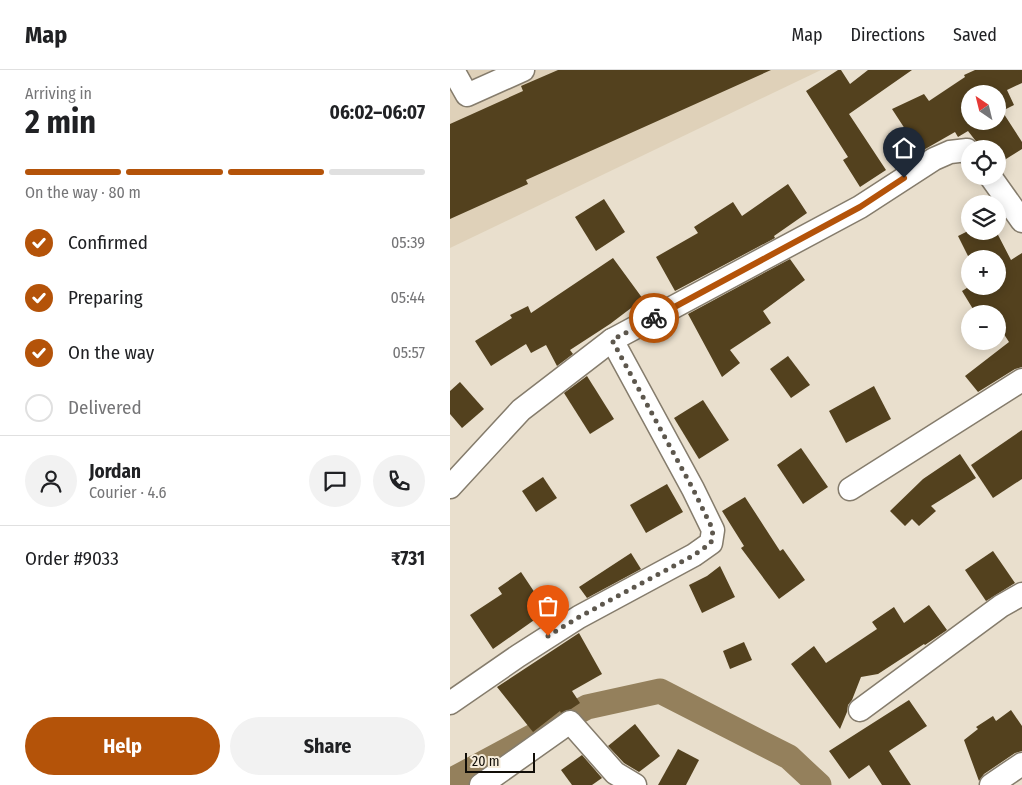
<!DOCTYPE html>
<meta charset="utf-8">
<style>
:root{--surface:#fff;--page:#f2f2f2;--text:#202124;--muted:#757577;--line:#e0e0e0;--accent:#b45309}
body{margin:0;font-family:"Fira Sans Condensed",sans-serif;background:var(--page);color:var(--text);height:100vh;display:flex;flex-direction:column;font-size:19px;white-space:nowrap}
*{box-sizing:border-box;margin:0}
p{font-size:16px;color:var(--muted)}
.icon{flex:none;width:28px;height:28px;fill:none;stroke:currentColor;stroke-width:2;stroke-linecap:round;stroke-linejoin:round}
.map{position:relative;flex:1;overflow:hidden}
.details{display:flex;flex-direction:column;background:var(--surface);width:450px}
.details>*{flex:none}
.needle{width:32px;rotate:325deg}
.buttons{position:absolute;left:511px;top:15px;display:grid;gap:10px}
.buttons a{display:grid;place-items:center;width:45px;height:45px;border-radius:50%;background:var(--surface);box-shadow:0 2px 12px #0003;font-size:25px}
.scale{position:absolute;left:15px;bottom:12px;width:70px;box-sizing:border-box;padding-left:5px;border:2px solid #110e08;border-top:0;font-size:14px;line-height:18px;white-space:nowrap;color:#110e08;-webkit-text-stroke:4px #f6ecda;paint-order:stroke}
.pin{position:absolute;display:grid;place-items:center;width:42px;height:42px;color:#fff;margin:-51px -21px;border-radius:50% 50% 50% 0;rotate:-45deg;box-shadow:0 0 5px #0007}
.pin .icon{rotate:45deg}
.courier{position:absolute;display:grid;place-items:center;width:50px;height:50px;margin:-25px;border:4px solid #b45309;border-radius:50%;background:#fff;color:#222;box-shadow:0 1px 6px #0007}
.summary em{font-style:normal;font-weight:700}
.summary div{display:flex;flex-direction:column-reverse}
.summary{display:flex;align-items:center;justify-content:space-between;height:85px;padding:0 25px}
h1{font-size:32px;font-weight:700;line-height:38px}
.bar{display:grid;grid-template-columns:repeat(4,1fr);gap:8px 5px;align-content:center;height:60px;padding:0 25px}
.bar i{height:6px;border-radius:4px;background:var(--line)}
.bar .on{background:var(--accent)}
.bar p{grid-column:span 4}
.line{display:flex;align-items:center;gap:12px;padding:0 25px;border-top:1px solid var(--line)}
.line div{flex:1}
.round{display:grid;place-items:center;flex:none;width:52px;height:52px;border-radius:26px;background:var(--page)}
ol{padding:0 25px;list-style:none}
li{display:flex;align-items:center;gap:15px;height:55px}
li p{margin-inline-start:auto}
li .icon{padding:5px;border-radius:50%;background:var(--accent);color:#fff;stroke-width:4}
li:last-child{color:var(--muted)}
li i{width:28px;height:28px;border:2px solid var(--line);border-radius:50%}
.primary-button{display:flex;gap:10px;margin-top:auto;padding:10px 25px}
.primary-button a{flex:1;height:58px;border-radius:30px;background:var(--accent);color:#fff;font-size:20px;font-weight:700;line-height:58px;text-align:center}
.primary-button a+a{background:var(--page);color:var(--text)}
header{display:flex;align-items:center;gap:30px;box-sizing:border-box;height:70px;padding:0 25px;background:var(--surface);border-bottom:1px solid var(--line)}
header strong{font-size:24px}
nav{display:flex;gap:28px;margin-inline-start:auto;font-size:18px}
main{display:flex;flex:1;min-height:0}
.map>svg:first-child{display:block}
.built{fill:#dfd1b9}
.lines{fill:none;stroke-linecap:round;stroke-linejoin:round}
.canal{stroke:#94805c;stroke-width:25}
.building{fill:#53411e;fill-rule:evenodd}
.minor-casing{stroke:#857c6c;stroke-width:25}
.minor{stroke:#fff;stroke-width:22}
.done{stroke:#5d574d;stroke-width:5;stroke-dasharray:0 9}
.route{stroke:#b45309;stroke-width:6}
</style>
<header>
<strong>Map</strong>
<nav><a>Map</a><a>Directions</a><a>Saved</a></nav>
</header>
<main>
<section class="details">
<div class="summary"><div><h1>2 min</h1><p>Arriving in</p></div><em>06:02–06:07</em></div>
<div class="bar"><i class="on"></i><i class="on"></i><i class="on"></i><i></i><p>On the way · 80 m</p></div>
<ol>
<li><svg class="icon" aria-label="check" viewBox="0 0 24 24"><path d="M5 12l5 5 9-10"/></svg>Confirmed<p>05:39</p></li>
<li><svg class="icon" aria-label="check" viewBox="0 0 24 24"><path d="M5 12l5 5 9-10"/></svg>Preparing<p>05:44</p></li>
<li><svg class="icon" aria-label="check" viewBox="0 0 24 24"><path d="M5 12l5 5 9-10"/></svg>On the way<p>05:57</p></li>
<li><i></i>Delivered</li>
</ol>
<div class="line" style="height:90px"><a class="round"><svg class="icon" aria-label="person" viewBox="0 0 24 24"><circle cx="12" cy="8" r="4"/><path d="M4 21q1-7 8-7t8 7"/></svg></a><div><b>Jordan</b><p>Courier · 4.6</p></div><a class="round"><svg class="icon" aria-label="chat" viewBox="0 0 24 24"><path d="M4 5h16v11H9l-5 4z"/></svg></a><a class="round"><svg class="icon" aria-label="phone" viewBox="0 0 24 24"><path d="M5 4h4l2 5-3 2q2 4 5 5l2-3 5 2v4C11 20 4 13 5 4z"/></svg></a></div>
<div class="line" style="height:65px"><div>Order #9033</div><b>₹731</b></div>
<div class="primary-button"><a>Help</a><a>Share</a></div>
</section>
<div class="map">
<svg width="572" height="715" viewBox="0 0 572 715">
<rect width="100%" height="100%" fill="#e9dfcd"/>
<path class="built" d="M0,0H371L0,178Z"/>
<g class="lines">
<path class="canal" d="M0,711L137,637L210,621L339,687L369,715"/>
</g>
<g class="building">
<path d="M108,0H321L76,110L78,114L0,149V54L73,21L71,16Z"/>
<path d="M388,0H391L400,14L418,0H462L399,44L436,100L410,117L393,90L398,87L356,21Z"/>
<path d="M525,0H572V13L557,20L564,35L552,41L572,72V79L548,94V79H532L518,61L508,67L505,62L470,82L442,39L474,24L479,31L515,7L514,5ZM520,24H548V51H520Z"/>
<path d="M338,114L357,143L324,166L325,168L225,221L206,187L248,163L244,157L283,132L292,146Z"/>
<path d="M154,129L175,162L146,181L125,147Z"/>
<path d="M518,161H546L561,190L572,183V297L565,299L528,322L515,306L559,272L548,255V244H526L512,221L520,216H548V189H520V190L508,166Z"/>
<path d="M163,188L193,229L160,254L120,280L123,284L107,296L96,275L81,283L76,274L41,296L25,271L62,248L60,245L78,236L81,243Z"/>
<path d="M340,189L355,210L313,241L321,253L280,280L290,293L272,307L238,244Z"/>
<path d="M338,286L360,315L341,328L320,299Z"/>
<path d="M137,306L164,349L140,364L114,323Z"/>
<path d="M10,312L34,339L12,358L0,344V321Z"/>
<path d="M424,316L441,349L396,373L379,341Z"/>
<path d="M253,330L279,370L249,389L224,348Z"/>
<path d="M572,360V409L543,428L521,395Z"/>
<path d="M351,378L378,417L353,434L327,395Z"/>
<path d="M510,384L526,408L481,436L486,441L469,456L462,449L455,456L440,441L473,409Z"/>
<path d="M93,407L107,428L86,442L72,421Z"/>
<path d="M217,414L233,442L196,463L180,435Z"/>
<path d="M295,427L330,481L333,479L355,510L329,529L291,478L294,476L272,441Z"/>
<path d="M543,481L565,513L536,531L515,500Z"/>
<path d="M181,483L191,499L137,528L129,517Z"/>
<path d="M270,496L285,527L252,543L239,515L257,506Z"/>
<path d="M71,502L97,541L43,579L20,545L52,524L48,518Z"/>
<path d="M479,535L497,560L475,575L474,574L428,604L411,607L402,630L398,635L397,642L390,659L341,594L364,576L376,593L427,559L422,552L444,537L454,553Z"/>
<path d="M129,563L152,604L122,621L130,633L121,639L111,643L110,641L83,662L47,617Z"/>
<path d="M294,572L302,590L280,599L273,581Z"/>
<path d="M459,630L477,656L439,681L461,715H432L419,695L399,709L379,681Z"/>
<path d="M561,640L572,656V681L565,683L534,704L529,711L514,670L528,659L526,657L543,646L546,651Z"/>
<path d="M185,654L210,686L189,702L174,693L158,676Z"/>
<path d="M228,679L249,690L236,715H208Z"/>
<path d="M132,685L152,708L142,715H122L111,700Z"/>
</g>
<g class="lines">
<g class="minor-casing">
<g id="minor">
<path d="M3,0L17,25L73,0"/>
<path d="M540,106L572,151"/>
<path d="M0,417L71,340L162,270L410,137L484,89L500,82L517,80L520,84"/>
<path d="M400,419L572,310"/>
<path d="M0,633L68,586L129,547L244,485L261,473L263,460L243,419L162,270"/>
<path d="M410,640L551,536L572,524"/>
<path d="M31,715L120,652L165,703L185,715"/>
<path d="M541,715L572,694"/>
</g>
</g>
<use href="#minor" class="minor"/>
</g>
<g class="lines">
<path class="done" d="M98,566L129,547L244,485L261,473L263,460L243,419L162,270L204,248"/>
<path class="route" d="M204,248L410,137L454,108"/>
</g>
</svg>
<div class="buttons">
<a><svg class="needle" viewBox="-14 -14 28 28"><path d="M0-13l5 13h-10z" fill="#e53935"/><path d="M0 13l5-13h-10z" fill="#757577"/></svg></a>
<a><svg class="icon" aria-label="locate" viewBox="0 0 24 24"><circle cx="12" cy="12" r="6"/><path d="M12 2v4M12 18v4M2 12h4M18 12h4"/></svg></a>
<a><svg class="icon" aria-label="layers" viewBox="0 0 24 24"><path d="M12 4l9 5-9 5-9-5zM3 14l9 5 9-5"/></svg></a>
<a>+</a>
<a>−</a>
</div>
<div class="scale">20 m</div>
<div class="pin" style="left:98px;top:566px;background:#ea580c"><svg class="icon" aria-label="bag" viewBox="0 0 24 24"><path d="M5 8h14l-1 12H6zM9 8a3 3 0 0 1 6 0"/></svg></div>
<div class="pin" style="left:454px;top:108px;background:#1f2937"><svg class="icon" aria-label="home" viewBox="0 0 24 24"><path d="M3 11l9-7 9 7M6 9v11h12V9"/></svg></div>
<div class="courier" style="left:204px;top:248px"><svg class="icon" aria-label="bike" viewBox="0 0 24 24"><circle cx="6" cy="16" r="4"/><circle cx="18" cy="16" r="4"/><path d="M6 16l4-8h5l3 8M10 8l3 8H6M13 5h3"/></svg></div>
</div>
</main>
